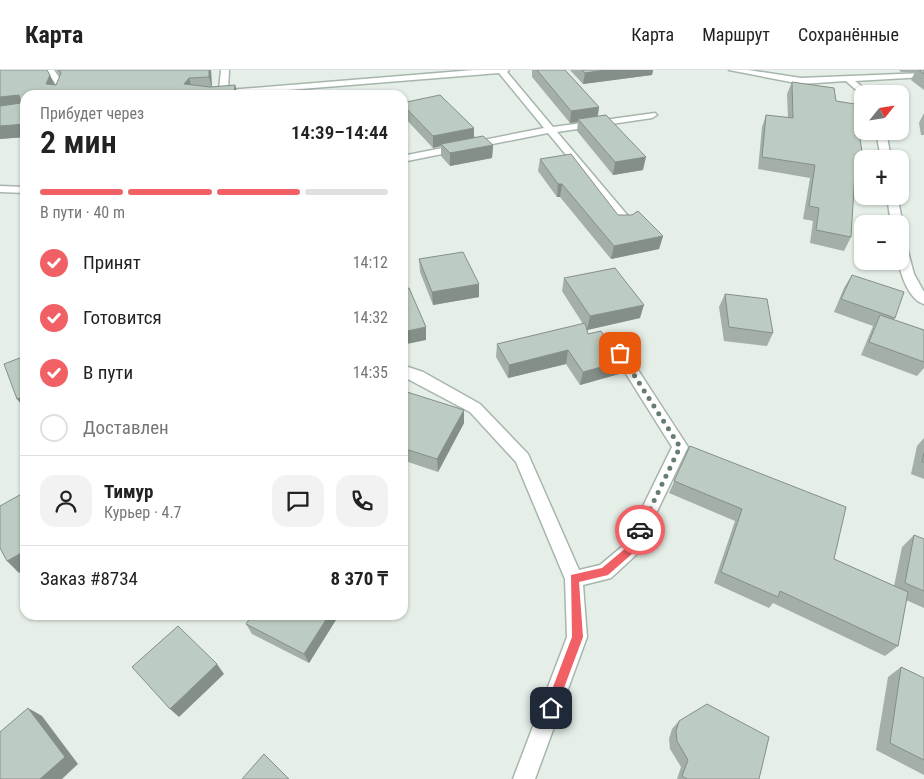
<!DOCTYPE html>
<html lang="ru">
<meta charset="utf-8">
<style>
:root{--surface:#fff;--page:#f2f2f2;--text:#222;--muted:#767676;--line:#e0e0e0;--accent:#f16065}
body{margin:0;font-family:"Roboto Condensed",sans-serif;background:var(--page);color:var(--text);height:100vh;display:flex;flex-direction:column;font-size:19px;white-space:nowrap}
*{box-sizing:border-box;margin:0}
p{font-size:16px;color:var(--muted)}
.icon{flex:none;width:28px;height:28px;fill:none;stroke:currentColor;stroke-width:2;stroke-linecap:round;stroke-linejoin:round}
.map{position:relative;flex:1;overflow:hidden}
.details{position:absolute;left:20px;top:20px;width:388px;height:530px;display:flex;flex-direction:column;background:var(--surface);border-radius:15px;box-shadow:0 1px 4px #0004}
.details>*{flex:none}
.needle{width:32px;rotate:60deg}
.tools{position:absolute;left:854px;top:15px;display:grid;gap:10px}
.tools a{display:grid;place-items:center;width:55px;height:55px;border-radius:10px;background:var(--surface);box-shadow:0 1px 4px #0004;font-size:25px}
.pin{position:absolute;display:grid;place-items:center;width:42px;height:42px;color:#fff;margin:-21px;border-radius:10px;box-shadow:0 2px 8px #0006}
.courier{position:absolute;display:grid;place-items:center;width:50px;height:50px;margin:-25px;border:4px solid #f16065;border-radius:50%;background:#fff;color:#222;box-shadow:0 1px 6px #0007}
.overview em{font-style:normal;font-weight:600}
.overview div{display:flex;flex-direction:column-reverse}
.overview{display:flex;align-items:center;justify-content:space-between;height:85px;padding:0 20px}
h1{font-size:32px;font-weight:600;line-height:38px}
.bar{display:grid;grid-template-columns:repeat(4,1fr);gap:8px 5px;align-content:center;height:60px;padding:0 20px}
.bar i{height:6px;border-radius:4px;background:var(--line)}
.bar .on{background:var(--accent)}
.bar p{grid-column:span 4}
.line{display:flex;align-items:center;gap:12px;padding:0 20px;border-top:1px solid var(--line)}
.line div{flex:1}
.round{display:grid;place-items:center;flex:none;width:52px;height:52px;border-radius:15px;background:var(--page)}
ol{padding:0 20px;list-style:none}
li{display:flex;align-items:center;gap:15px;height:55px}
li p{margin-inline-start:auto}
li .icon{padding:5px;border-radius:50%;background:var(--accent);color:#fff;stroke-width:4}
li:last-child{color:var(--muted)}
li i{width:28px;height:28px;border:2px solid var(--line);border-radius:50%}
header{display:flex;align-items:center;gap:30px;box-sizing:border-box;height:70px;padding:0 25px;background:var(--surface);border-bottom:1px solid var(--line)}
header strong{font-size:24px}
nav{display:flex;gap:28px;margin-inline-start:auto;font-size:18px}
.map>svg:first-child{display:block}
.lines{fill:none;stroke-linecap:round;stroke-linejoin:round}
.street-casing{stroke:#a7b6ad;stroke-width:3}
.street{fill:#fff;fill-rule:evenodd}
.wall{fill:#a3afa7}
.shaded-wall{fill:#848f88}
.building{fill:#bdccc2;stroke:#848f88}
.route{fill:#f16065}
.done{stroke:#687d71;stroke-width:5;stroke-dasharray:0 9}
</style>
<header>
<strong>Карта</strong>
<nav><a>Карта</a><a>Маршрут</a><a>Сохранённые</a></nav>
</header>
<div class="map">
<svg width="924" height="709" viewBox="0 0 924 709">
<rect width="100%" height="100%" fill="#e5eee7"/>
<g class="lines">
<g class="street-casing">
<g id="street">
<path d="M46,0H54L65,16L61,25H53L57,16Z"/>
<path d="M221,0H229L228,20L474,0H509L507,2L553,57L655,43L657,45L652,48L557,62L634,153L628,156L624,155L548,63L402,92V86L544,58L499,3L225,25H189L193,22L219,20Z"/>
<path d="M729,0H748L801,8L924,3V7L855,11L871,24L862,25L846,11L801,14Z"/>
<path d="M876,61H886L891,89H881Z"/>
<path d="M0,116L25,117V123L0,122Z"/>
<path d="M887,126H897L903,154L901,156L900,154H891Z"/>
<path d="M900,171L906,174L914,204L924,222V234C909,230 901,205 898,191H900Z"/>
<path d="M620,278L625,280L688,377L636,485L611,508L583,515L587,567L535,709H513L567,567L565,509L516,392L470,342L402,306V295L423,302L480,334L528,384L579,500L600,495L624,475L672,377L613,283Z"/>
</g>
</g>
<use href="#street" class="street"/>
</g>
<g class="wall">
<path d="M0,0H47L54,15H56L60,6L56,0H211L212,17L235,15L238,25H25V67L0,69Z"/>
<path d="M532,0H565L599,37L598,46L643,100L613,105L577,61L578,52L570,53L532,7Z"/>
<path d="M570,0H653L652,5L583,14Z"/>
<path d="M899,0H924V20L911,10L915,2H901Z"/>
<path d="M792,12L836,31L862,89V109L859,117L854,116L851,167L844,181L810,173L813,151L803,149L810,108L758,99L762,57L766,45L788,48L787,24Z"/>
<path d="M402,33L493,75L492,88L450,96L441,86V76L433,78L403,46Z"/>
<path d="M924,43V65H921L919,53Z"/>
<path d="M540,89L618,145L663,166L659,179L611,189L560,127H557L538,101Z"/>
<path d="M419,189L479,214V227L433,235L420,202Z"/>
<path d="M852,205L895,248L894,250L924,260V298L917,306L861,285L873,256L834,242L844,218Z"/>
<path d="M564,208L640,248L587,260V259L588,264L619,304L580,315L566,294L508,308L496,287L497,274L583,254L562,221Z"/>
<path d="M725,224L773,263L767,276L724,271L719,237Z"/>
<path d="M402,329L464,340V353L438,402L402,390Z"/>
<path d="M924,368V409L911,404L917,376Z"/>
<path d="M690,376L834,489L894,516L902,477L914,465L924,469V538L906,530L898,576L885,586L773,533L769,538L714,513L735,451L669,423Z"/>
<path d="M339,545L309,593L252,564L246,554Z"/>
<path d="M901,597L924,608V705L876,680L888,607Z"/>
<path d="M679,651L759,709H677L681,697L670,679L669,669L672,659Z"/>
</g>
<g class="shaded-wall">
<path d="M209,0H211L212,19L209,7Z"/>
<path d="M605,0H653L652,5L583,14L585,3Z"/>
<path d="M50,5L55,16L46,14Z"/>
<path d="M189,8L193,20L184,14Z"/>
<path d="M235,15L238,25H234Z"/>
<path d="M19,25L25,37L0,40V27Z"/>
<path d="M599,37L597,49H578V52L570,53L571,41Z"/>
<path d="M25,54V67L0,69V56Z"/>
<path d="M474,58V70L441,74V76L433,78V66Z"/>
<path d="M493,75L492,88L450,96V83Z"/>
<path d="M646,87L643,100L613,105L615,92Z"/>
<path d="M558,114H562L560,127H557Z"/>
<path d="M663,166L659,179L611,189L614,176Z"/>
<path d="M479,214V227L433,235L432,222Z"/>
<path d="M644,235L640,248L587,260L590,246Z"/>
<path d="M426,257V270L402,275V262Z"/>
<path d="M568,280L566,294L508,308L509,295Z"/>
<path d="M623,291L619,304L580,315L583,302Z"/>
<path d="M25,326V339L17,329Z"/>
<path d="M464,340V353L438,402L437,389Z"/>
<path d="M25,481V499L19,503L7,491Z"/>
<path d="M329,545H339L309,593L304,584Z"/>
<path d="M217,594L224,604L179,647L170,639Z"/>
<path d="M28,638L42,646L78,694L62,709H40Z"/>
</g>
<g class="building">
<path d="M0,0H47L50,5L46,14L56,15L61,3L59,0H209V7L189,8L184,14L210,17L235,15L234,25H25V54L0,56V36L21,33L19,25L0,27Z"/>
<path d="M537,0H565L599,37L571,41Z"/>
<path d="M582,0H605L585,3Z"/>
<path d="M919,0H924V4Z"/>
<path d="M792,12L834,18L836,31L855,34L863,89L862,103L855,102L851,167L816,160L819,138L809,136L815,95L762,87L766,45L793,48Z"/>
<path d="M440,25L474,58L433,66L402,34V33Z"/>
<path d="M606,45L646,87L615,92L578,49Z"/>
<path d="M483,66L493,75L450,83L441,74Z"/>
<path d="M571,84L618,145H632L638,141L663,166L614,176L562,114H558L540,89Z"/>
<path d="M463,182L479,214L432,222L419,189Z"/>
<path d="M615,198L644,235L590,246L564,208Z"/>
<path d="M852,205L904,222L895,248L841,229Z"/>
<path d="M409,218L426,257L402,262V219Z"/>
<path d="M725,224L767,229L773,263L729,257Z"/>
<path d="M880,245L924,260V292L869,272Z"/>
<path d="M585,253L588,264L601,261L623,291L583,302L568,280L509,295L497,274Z"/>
<path d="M25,286V326L17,329L4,294Z"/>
<path d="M407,322L464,340L437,389L402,378V329Z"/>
<path d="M690,376L846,437L834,489L908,522L898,576L780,521L778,527L721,502L742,439L674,411Z"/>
<path d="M924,383V392H922Z"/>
<path d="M25,422V481L7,491L0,478V436Z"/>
<path d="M914,465L924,469V521L905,513Z"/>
<path d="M252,545H329L304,584L246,554Z"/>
<path d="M178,556L217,594L170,639L132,597Z"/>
<path d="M901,597L924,608V690L890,673Z"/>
<path d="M707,634L769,667L759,709H687L682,706L688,690L677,671L676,661L679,651Z"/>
<path d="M28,638L65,687L40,709H0V662Z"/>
<path d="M264,684L289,709H242Z"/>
</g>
<path class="route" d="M640,456L644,460L633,483L608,505L579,512L583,567L555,642H547L545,638L572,567L571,505L602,498L627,477L636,457Z"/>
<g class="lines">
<path class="done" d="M620,283L680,377L640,460"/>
</g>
</svg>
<div class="tools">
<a><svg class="needle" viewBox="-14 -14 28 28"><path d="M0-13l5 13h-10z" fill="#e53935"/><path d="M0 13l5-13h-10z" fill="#767676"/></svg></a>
<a>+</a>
<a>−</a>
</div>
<div class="pin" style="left:620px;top:283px;background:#ea580c"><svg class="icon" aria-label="bag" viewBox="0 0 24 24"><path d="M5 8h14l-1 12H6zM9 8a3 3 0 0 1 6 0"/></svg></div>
<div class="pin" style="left:551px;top:638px;background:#1f2937"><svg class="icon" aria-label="home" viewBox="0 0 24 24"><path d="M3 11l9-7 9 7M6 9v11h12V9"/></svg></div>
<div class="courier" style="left:640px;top:460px"><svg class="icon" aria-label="car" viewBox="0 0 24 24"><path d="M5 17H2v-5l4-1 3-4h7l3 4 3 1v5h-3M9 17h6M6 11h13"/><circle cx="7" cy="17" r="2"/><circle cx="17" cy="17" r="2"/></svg></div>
<section class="details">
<div class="overview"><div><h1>2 мин</h1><p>Прибудет через</p></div><em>14:39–14:44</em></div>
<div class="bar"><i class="on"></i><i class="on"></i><i class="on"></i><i></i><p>В пути · 40 m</p></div>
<ol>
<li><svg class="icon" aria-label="check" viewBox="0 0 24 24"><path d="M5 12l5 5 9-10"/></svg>Принят<p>14:12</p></li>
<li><svg class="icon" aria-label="check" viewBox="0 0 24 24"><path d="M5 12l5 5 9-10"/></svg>Готовится<p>14:32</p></li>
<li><svg class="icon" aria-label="check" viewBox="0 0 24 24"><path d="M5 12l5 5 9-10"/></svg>В пути<p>14:35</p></li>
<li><i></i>Доставлен</li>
</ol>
<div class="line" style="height:90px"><a class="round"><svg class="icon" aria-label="person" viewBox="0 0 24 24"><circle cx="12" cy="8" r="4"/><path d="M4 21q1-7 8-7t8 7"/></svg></a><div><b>Тимур</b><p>Курьер · 4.7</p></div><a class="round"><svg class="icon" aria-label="chat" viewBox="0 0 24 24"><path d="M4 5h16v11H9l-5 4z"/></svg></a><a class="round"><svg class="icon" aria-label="phone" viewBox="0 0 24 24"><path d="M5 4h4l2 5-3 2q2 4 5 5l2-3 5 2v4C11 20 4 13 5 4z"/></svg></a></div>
<div class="line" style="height:65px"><div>Заказ #8734</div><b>8 370 ₸</b></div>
</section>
</div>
